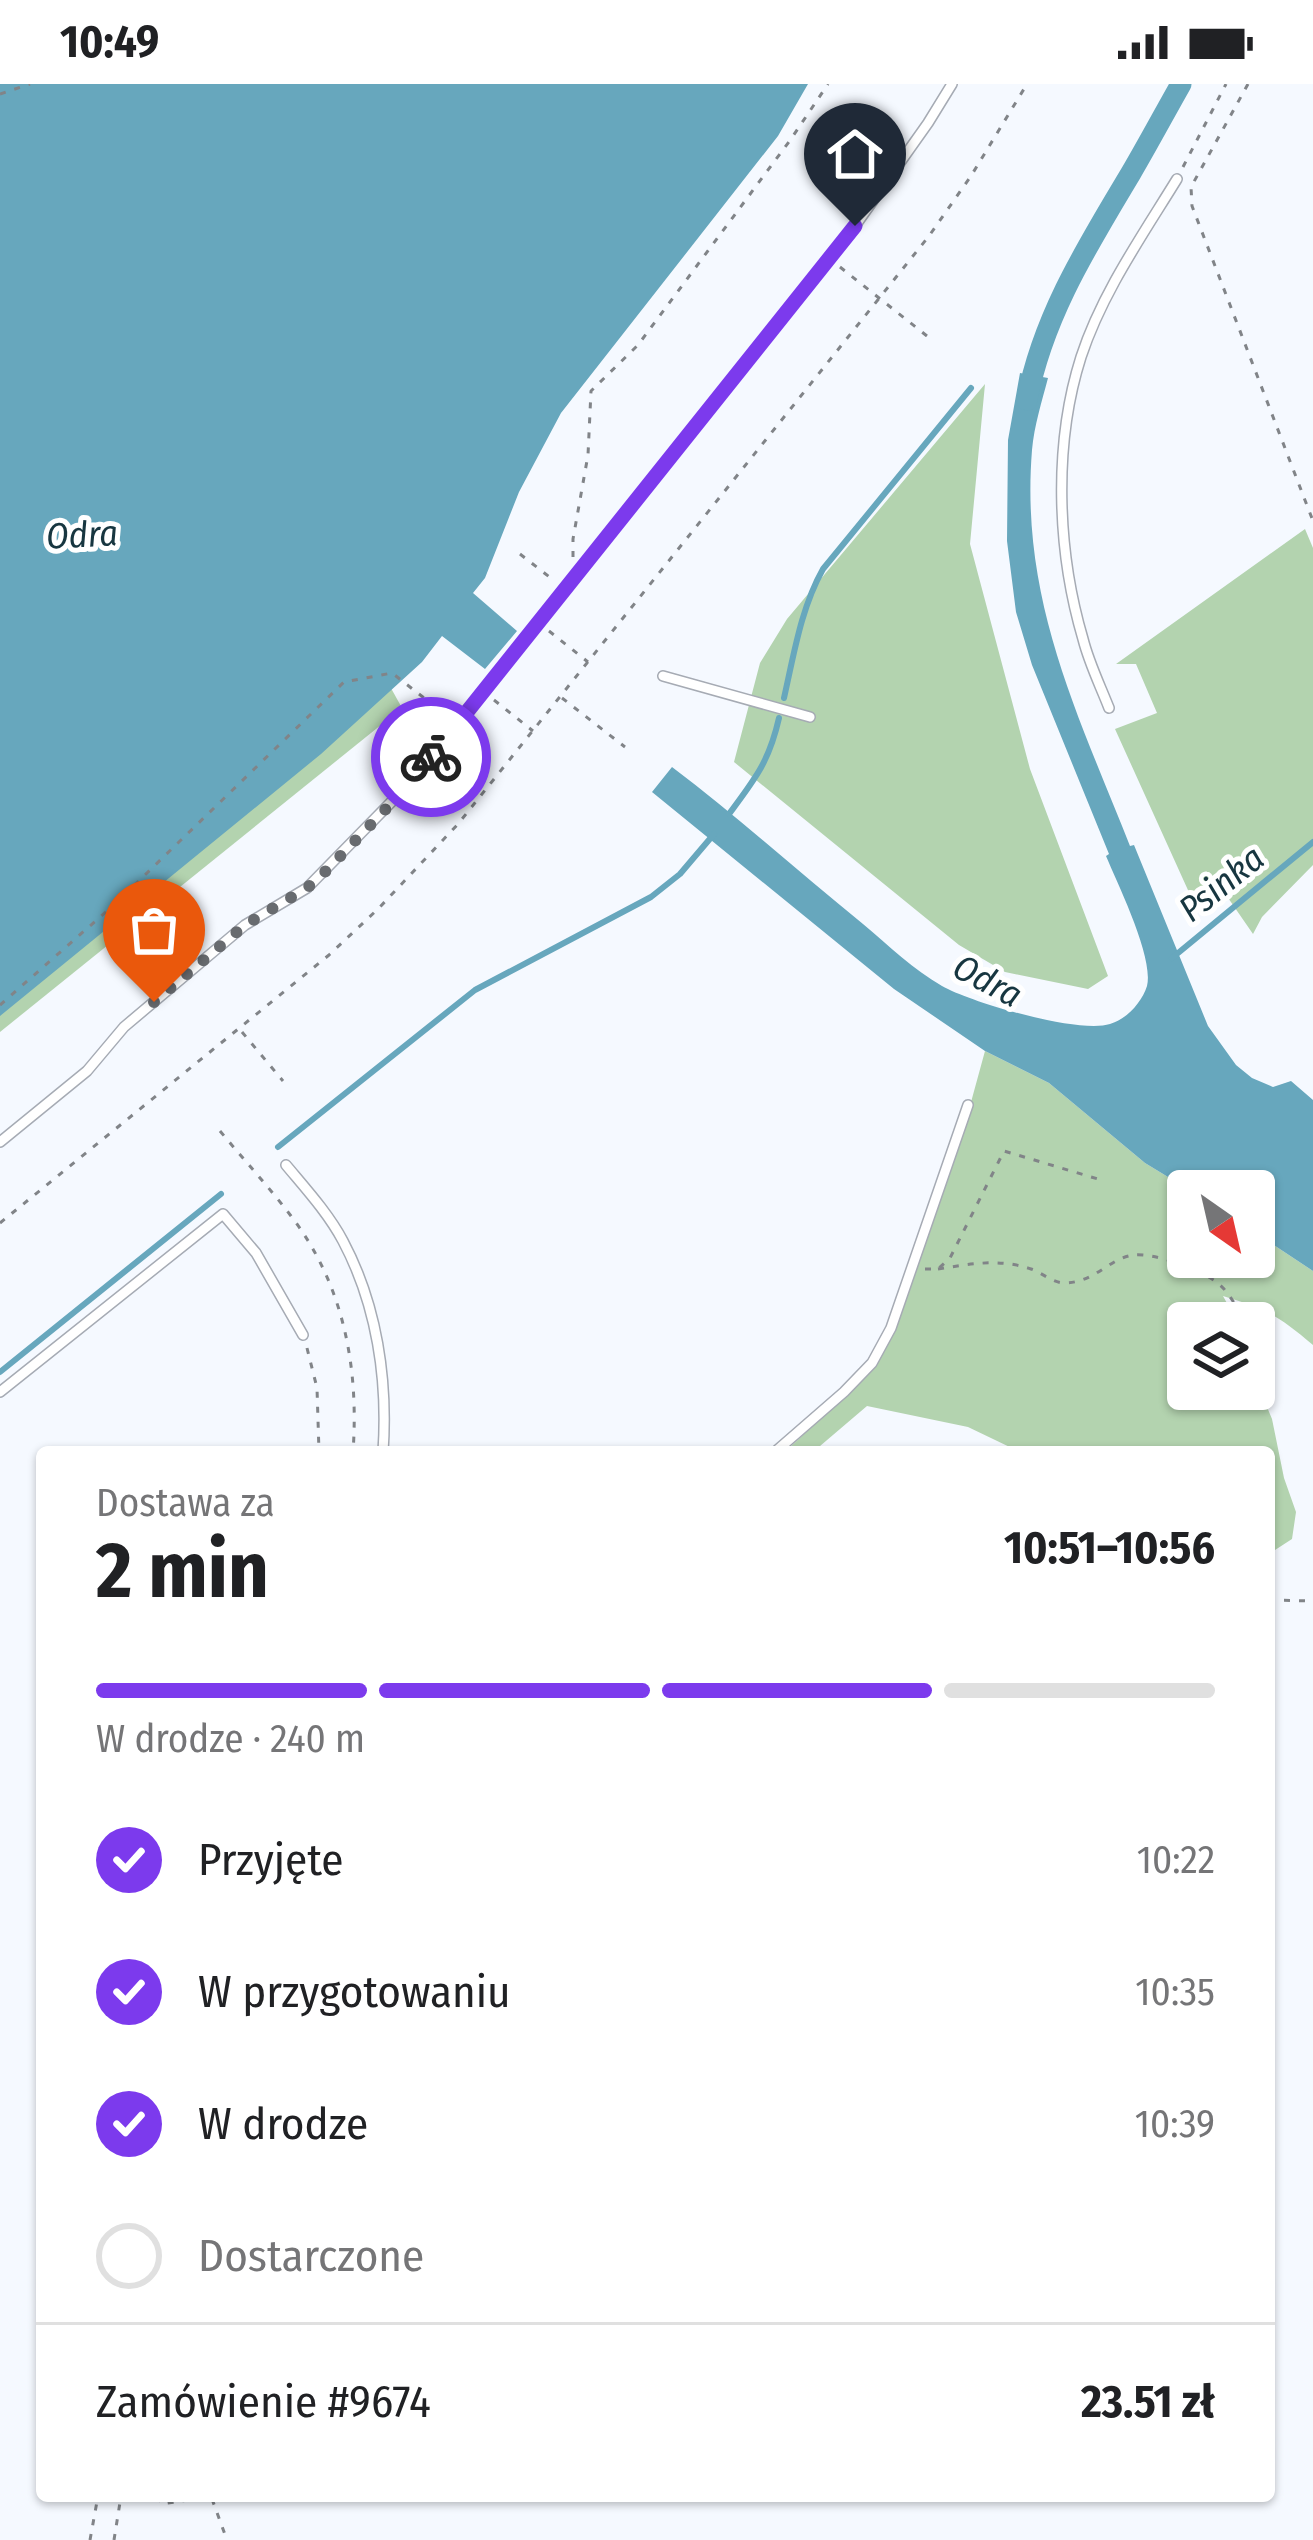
<!DOCTYPE html>
<html lang="pl">
<meta charset="utf-8">
<style>
:root{--surface:#fff;--page:#f2f2f2;--text:#202124;--muted:#757577;--line:#e0e0e0;--accent:#7c3aed}
body{margin:0;font-family:"Fira Sans Condensed",sans-serif;background:var(--page);color:var(--text);height:100vh;display:flex;flex-direction:column;font-size:45px;white-space:nowrap}
*{box-sizing:border-box;margin:0}
p{font-size:39px;color:var(--muted)}
.icon{flex:none;width:66px;height:66px;fill:none;stroke:currentColor;stroke-width:2;stroke-linecap:round;stroke-linejoin:round}
.map{position:relative;flex:1;overflow:hidden}
.sheet{position:absolute;left:36px;top:1362px;width:1239px;height:1056px;display:flex;flex-direction:column;background:var(--surface);border-radius:12px;box-shadow:0 3px 9px #0004}
.sheet>*{flex:none}
.needle{width:78px;rotate:146deg}
.fabs{position:absolute;left:1167px;top:1086px;display:grid;gap:24px}
.fabs a{display:grid;place-items:center;width:108px;height:108px;border-radius:12px;background:var(--surface);box-shadow:0 3px 9px #0004;font-size:60px}
.pin{position:absolute;display:grid;place-items:center;width:102px;height:102px;color:#fff;margin:-123px -51px;border-radius:50% 50% 50% 0;rotate:-45deg;box-shadow:0 0 12px #0007}
.pin .icon{rotate:45deg}
.courier{position:absolute;display:grid;place-items:center;width:120px;height:120px;margin:-60px;border:9px solid #7c3aed;border-radius:50%;background:#fff;color:#222;box-shadow:0 3px 15px #0007}
.summary em{font-style:normal;font-weight:700}
.summary div{display:flex;flex-direction:column-reverse}
.summary{display:flex;align-items:center;justify-content:space-between;height:204px;padding:0 60px}
h1{font-size:78px;font-weight:700;line-height:90px}
.bar{display:grid;grid-template-columns:repeat(4,1fr);gap:18px 12px;align-content:center;height:144px;padding:0 60px}
.bar i{height:15px;border-radius:9px;background:var(--line)}
.bar .current{background:var(--accent)}
.bar p{grid-column:span 4}
.line{display:flex;align-items:center;gap:30px;padding:0 60px;border-top:3px solid var(--line)}
.line div{flex:1}
ol{padding:0 60px;list-style:none}
li{display:flex;align-items:center;gap:36px;height:132px}
li p{margin-inline-start:auto}
li .icon{padding:12px;border-radius:50%;background:var(--accent);color:#fff;stroke-width:4}
li:last-child{color:var(--muted)}
li i{width:66px;height:66px;border:6px solid var(--line);border-radius:50%}
.status{display:flex;justify-content:space-between;align-items:center;height:84px;padding:0 60px;background:var(--surface);direction:ltr}
.status svg{height:33px;fill:currentColor}
.map>svg:first-child{display:block}
.green{fill:#b3d3af}
.water{fill:#67a7bd}
.lines{fill:none;stroke-linecap:round;stroke-linejoin:round}
.stream{stroke:#67a7bd;stroke-width:6}
.canal{stroke:#67a7bd;stroke-width:21}
.service-casing{stroke:#a6abb4;stroke-width:12}
.path{stroke:#818488;stroke-width:3;stroke-dasharray:6 9;stroke-linecap:butt}
.service{stroke:#fff;stroke-width:9}
.done{stroke:#686b6f;stroke-width:12;stroke-dasharray:0 21.6}
.route{stroke:#7c3aed;stroke-width:15}
.labels{text-anchor:middle;stroke-width:10;stroke-linejoin:round;paint-order:stroke}
.water-label{font-size:36px;font-style:italic;fill:#173640;stroke:#fff}
</style>
<div class="status"><b>10:49</b><svg viewBox="0 0 49 12"><path d="M0 12V9h3v3zM5 12V6h3v6zM10 12V3h3v9zM15 12V0h3v12zM26 1h20v11H26zM47 4h2v5h-2z"/></svg></div>
<div class="map">
<svg width="1313" height="2456" viewBox="0 0 1313 2456">
<rect width="100%" height="100%" fill="#f5f9ff"/>
<g class="green">
<path d="M985,300L970,460L1030,685L1108,892L1088,905L1005,888L959,861L734,678L760,579L787,535Z"/>
<path d="M1305,445L1313,464V781L1262,833L1253,850L1224,808L1197,826L1115,645L1157,629L1136,580H1116Z"/>
<path d="M361,550L402,624L0,948V882Z"/>
<path d="M985,967L1049,999L1145,1079L1191,1107H1188V1173H1254V1148L1313,1187V1261C1279,1232 1266,1225 1223,1212L1238,1239H1188V1305H1254V1292L1272,1335L1284,1394L1296,1428L1292,1455L1269,1470V1368H1020L968,1343L867,1322L813,1368H785L858,1299L875,1278L919,1174L959,1062Z"/>
</g>
<g class="water">
<path d="M0,0H808L778,52L561,329L519,408L485,494L473,509L517,547L485,585L442,552L422,578L321,670L0,932Z"/>
<path d="M1020,289L1048,294C1042,317 1034,342 1032,366C1020,515 1077,628 1130,762L1134,761L1208,942L1236,981L1252,994L1273,1003L1291,997L1313,1016V1187L1254,1148V1107H1191L1145,1079L1049,999L985,967L894,905L652,708L672,683C738,733 799,788 863,840C888,861 914,886 942,902C972,919 1079,950 1110,940C1127,935 1142,918 1147,902C1154,873 1118,801 1106,772L1109,770L1032,581L1016,528L1007,457L1008,356Z"/>
</g>
<g class="lines">
<g class="stream">
<path d="M784,614C794,570 801,524 823,485L971,304"/>
<path d="M729,730C755,695 769,678 779,634"/>
<path d="M1172,874L1313,758"/>
<path d="M278,1063L475,906L651,813L680,790L714,750"/>
<path d="M0,1288L221,1110"/>
</g>
<path class="canal" d="M1027,316C1043,232 1088,161 1131,89C1148,60 1164,30 1181,0"/>
<g class="service-casing">
<g id="service">
<path d="M663,592L810,633"/>
<path d="M1109,624C1100,601 1089,579 1083,555C1057,467 1053,361 1081,273C1102,209 1142,152 1177,95"/>
<path d="M0,1058L87,987L124,943L245,841L307,804L406,703L855,142L928,39L952,0"/>
<path d="M286,1081C306,1105 328,1129 343,1157C377,1221 388,1296 383,1368"/>
<path d="M0,1308L223,1130L256,1169L303,1251"/>
<path d="M775,1368L844,1308L872,1279L891,1244L968,1021"/>
</g>
</g>
<g class="path">
<path d="M1248,0L1191,103L1192,122L1313,437"/>
<path d="M0,10L30,0"/>
<path d="M1183,83L1226,0"/>
<path d="M840,183L932,256"/>
<path d="M520,470L552,495"/>
<path d="M573,473V455L588,371L591,307L638,261L791,55L828,0"/>
<path d="M549,547L588,578"/>
<path d="M562,614L625,663"/>
<path d="M494,616L533,647"/>
<path d="M0,921L116,819L344,598L392,589L446,631"/>
<path d="M242,948L283,997"/>
<path d="M220,1047C244,1076 269,1103 291,1132C344,1201 359,1284 353,1368"/>
<path d="M0,1139L329,871L379,824L458,740L929,152L971,92L1027,0"/>
<path d="M925,1185H938L950,1174L1004,1067L1098,1095"/>
<path d="M938,1185C970,1180 1000,1174 1031,1185C1043,1189 1052,1199 1065,1199C1096,1198 1108,1175 1133,1171C1154,1168 1205,1187 1220,1201C1227,1207 1232,1216 1237,1223"/>
<path d="M307,1264L317,1304L319,1368"/>
<path d="M1269,1516L1313,1517"/>
<path d="M159,2412L161,2420L216,2412"/>
<path d="M212,2415L227,2456"/>
<path d="M90,2456L98,2412"/>
<path d="M114,2456L121,2412"/>
</g>
<use href="#service" class="service"/>
</g>
<g class="lines">
<path class="done" d="M154,918L245,841L307,804L322,791L383,728L431,673"/>
<path class="route" d="M431,673L855,142"/>
</g>
<g class="labels">
<g class="water-label">
<text transform="translate(82 450) rotate(-3)" y="13">Odra</text>
<text transform="translate(1221 799) rotate(-39)" y="13">Psinka</text>
<text transform="translate(988 896) rotate(28)" y="13">Odra</text>
</g>
</g>
</svg>
<div class="fabs">
<a><svg class="needle" viewBox="-14 -14 28 28"><path d="M0-13l5 13h-10z" fill="#e53935"/><path d="M0 13l5-13h-10z" fill="#757577"/></svg></a>
<a><svg class="icon" aria-label="layers" viewBox="0 0 24 24"><path d="M12 4l9 5-9 5-9-5zM3 14l9 5 9-5"/></svg></a>
</div>
<div class="pin" style="left:154px;top:918px;background:#ea580c"><svg class="icon" aria-label="bag" viewBox="0 0 24 24"><path d="M5 8h14l-1 12H6zM9 8a3 3 0 0 1 6 0"/></svg></div>
<div class="pin" style="left:855px;top:142px;background:#1f2937"><svg class="icon" aria-label="home" viewBox="0 0 24 24"><path d="M3 11l9-7 9 7M6 9v11h12V9"/></svg></div>
<div class="courier" style="left:431px;top:673px"><svg class="icon" aria-label="bike" viewBox="0 0 24 24"><circle cx="6" cy="16" r="4"/><circle cx="18" cy="16" r="4"/><path d="M6 16l4-8h5l3 8M10 8l3 8H6M13 5h3"/></svg></div>
<section class="sheet">
<div class="summary"><div><h1>2 min</h1><p>Dostawa za</p></div><em>10:51–10:56</em></div>
<div class="bar"><i class="current"></i><i class="current"></i><i class="current"></i><i></i><p>W drodze · 240 m</p></div>
<ol>
<li><svg class="icon" aria-label="check" viewBox="0 0 24 24"><path d="M5 12l5 5 9-10"/></svg>Przyjęte<p>10:22</p></li>
<li><svg class="icon" aria-label="check" viewBox="0 0 24 24"><path d="M5 12l5 5 9-10"/></svg>W przygotowaniu<p>10:35</p></li>
<li><svg class="icon" aria-label="check" viewBox="0 0 24 24"><path d="M5 12l5 5 9-10"/></svg>W drodze<p>10:39</p></li>
<li><i></i>Dostarczone</li>
</ol>
<div class="line" style="height:156px"><div>Zamówienie #9674</div><b>23.51 zł</b></div>
</section>
</div>
